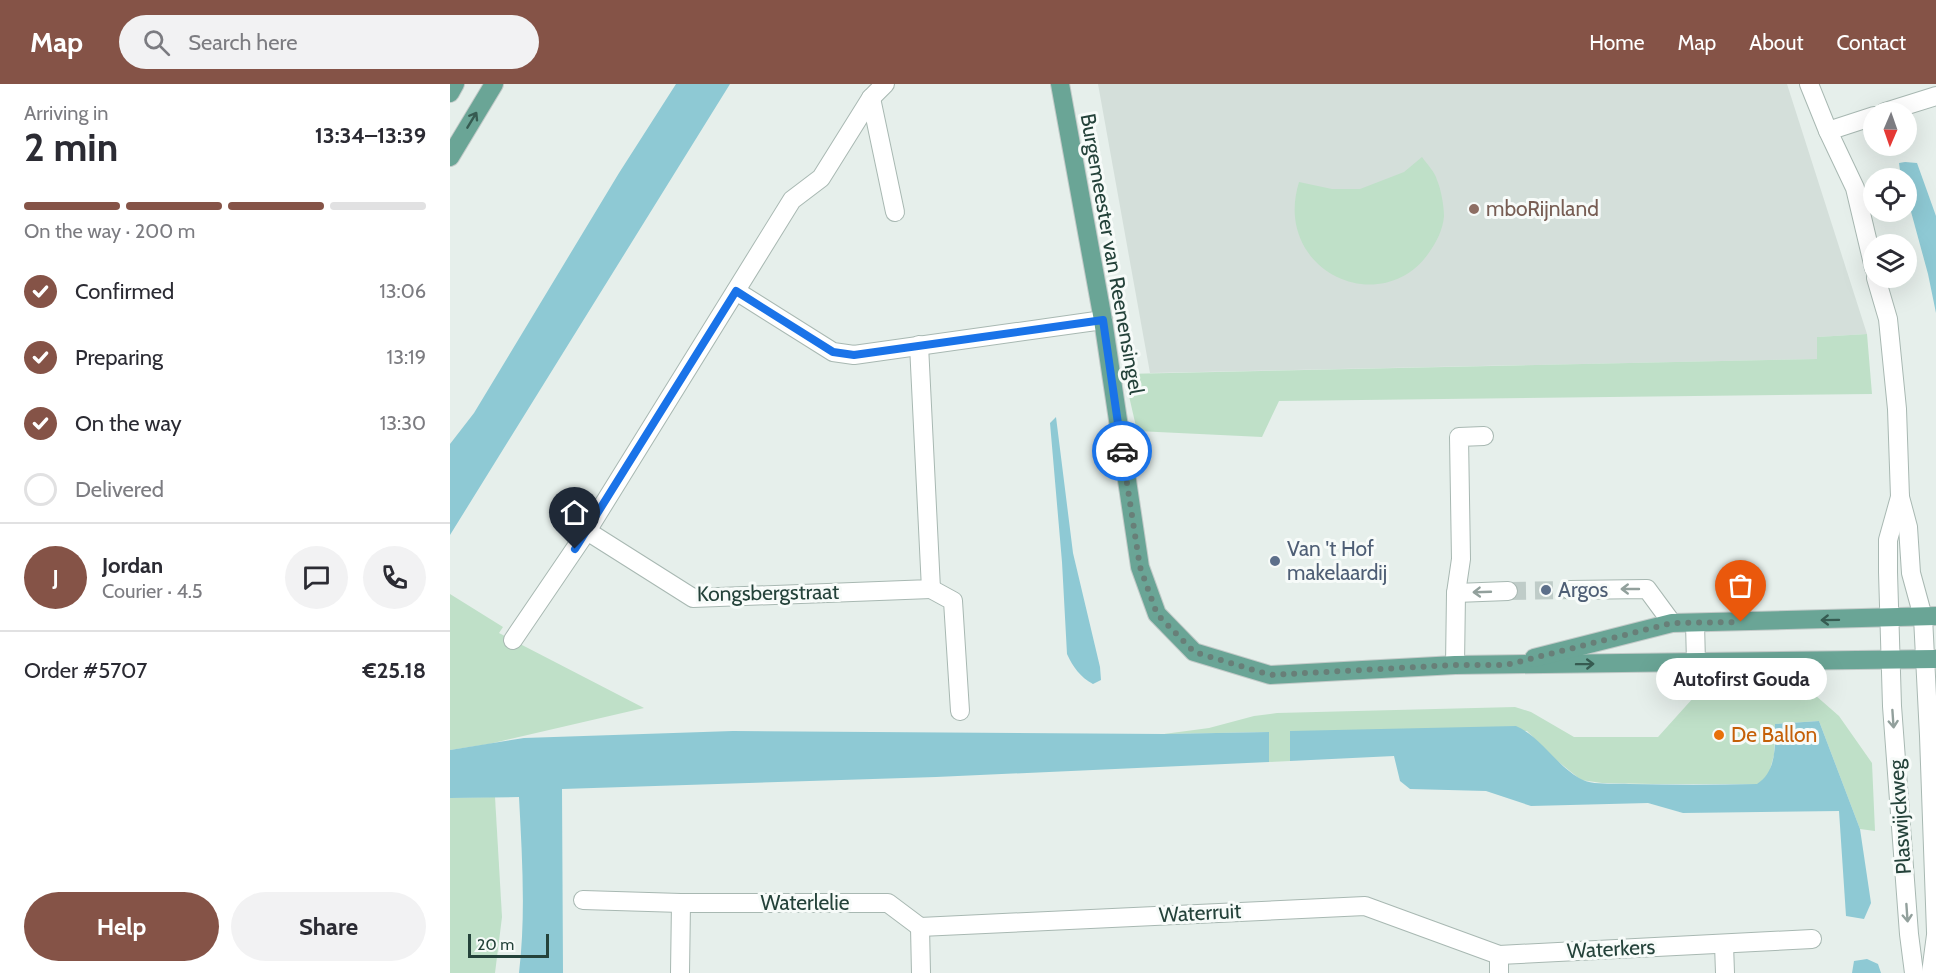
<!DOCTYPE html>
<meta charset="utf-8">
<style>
:root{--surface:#fff;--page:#f2f2f3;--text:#2b2b33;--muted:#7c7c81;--line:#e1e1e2;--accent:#855347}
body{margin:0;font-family:Cabin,sans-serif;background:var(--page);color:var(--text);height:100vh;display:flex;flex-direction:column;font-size:22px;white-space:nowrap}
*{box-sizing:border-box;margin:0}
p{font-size:20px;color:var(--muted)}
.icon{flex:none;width:33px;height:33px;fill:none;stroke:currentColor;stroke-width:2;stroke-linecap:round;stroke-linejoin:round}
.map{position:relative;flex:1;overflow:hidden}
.sheet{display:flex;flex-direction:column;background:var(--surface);width:450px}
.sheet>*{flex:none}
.needle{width:39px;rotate:182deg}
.buttons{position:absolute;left:1413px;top:18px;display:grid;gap:12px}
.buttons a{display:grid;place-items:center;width:54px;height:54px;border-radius:50%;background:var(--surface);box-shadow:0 6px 24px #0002;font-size:30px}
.scale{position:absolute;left:18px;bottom:15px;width:81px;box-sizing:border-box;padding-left:6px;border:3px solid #24423a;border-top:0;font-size:16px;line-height:21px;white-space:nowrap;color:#24423a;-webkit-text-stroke:4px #f7fbf9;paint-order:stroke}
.pin{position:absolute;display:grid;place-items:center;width:51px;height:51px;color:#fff;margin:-62px -26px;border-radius:50% 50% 50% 0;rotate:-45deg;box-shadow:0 0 6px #0007}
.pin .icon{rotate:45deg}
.courier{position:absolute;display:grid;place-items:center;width:60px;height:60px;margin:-30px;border:4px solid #1a73e8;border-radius:50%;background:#fff;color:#222;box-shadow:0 2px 8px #0007}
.bubble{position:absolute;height:42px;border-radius:21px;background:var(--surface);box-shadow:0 6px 24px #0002;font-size:20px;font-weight:700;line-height:42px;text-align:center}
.head em{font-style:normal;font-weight:700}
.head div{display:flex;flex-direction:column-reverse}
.head{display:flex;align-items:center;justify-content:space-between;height:102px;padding:0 24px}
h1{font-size:39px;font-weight:700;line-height:45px}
.bar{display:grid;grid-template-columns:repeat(4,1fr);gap:9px 6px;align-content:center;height:72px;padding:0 24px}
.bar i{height:8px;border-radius:4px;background:var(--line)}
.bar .active{background:var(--accent)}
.bar p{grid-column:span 4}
.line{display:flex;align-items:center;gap:15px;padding:0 24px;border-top:2px solid var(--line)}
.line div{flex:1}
.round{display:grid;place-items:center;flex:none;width:63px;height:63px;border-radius:32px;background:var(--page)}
ol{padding:0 24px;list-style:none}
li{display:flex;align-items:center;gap:18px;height:66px}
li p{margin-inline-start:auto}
li .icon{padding:6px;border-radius:50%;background:var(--accent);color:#fff;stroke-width:4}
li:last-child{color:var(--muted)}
li i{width:33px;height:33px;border:3px solid var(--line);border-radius:50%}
.cta{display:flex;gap:12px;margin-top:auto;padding:12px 24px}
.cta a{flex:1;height:69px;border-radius:36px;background:var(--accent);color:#fff;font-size:24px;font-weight:700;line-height:69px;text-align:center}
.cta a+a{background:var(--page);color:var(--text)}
header{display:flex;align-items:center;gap:36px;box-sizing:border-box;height:84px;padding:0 30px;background:var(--accent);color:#fff}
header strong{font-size:28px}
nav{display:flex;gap:33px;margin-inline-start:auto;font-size:21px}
.search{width:420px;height:54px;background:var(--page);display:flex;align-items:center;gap:15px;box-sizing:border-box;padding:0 21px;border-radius:33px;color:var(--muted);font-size:22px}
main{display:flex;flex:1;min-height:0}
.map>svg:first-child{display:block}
.built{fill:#d4dfda}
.green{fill:#bfe0c8}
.water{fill:#8ec9d4}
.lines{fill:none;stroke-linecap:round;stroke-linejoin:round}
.minor-tunnel{stroke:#bfccc8;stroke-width:18;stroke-dasharray:18 9;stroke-linecap:butt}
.minor-casing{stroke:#a8b8b2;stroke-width:20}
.major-casing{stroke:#c2cac8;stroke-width:20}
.minor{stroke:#fff;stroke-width:18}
.major{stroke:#6aa596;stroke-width:18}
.oneway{stroke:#365b51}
.oneway2{stroke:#92a09c}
.done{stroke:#687f78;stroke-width:6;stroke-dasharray:0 10.8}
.route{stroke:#1a73e8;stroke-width:8}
.education-dot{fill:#8d6e63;stroke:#f7fbf9;stroke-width:2}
.service-dot{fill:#5c6f8a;stroke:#f7fbf9;stroke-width:2}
.food-dot{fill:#e8710a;stroke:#f7fbf9;stroke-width:2}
.labels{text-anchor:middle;stroke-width:6;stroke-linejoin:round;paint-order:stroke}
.education-label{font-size:21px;fill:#785e54;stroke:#f7fbf9;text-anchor:start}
.street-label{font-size:21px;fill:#24423a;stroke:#f7fbf9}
.service-label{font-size:21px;fill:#4e5e75;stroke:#f7fbf9;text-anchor:start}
.food-label{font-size:21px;fill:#c56008;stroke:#f7fbf9;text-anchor:start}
</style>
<header>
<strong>Map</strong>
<div class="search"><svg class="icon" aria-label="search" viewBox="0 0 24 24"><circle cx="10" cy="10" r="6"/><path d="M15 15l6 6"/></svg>Search here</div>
<nav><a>Home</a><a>Map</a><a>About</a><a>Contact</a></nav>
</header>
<main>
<section class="sheet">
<div class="head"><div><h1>2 min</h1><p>Arriving in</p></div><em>13:34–13:39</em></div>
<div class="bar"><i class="active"></i><i class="active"></i><i class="active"></i><i></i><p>On the way · 200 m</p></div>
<ol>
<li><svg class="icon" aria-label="check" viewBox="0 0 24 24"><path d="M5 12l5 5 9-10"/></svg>Confirmed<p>13:06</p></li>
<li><svg class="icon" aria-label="check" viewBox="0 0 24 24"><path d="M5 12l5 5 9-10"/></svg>Preparing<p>13:19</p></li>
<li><svg class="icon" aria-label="check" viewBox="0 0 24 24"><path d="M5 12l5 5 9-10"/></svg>On the way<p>13:30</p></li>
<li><i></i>Delivered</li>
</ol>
<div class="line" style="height:108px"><b class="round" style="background:var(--accent);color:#fff">J</b><div><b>Jordan</b><p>Courier · 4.5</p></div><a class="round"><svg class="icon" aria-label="chat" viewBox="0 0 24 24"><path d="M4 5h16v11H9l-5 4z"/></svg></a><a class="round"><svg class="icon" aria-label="phone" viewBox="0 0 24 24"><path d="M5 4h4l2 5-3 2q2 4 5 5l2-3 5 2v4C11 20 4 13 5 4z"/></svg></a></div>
<div class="line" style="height:78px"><div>Order #5707</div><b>€25.18</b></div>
<div class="cta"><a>Help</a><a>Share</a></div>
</section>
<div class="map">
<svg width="1486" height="889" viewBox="0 0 1486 889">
<rect width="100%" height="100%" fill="#e6efeb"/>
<path class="built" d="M648,0H1337L1417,250L1367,253L1368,275L700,289Z"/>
<g class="green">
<path d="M972,73C977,80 985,88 987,96C991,105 994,122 994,132C993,146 986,159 978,170C947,214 883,209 855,164C843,143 842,121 849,98L882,105H910L954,88Z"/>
<path d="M1417,250L1422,310L829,317L812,353L687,347L674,290L1367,275V253Z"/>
<path d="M0,510L53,543L49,549L194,624L39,660L0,666Z"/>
<path d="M1365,611L1389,632L1422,679L1425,747L1410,745L1369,637L1325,640L1324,671L1318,693L1308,700H1204L1152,699L1131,696L1105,675L1077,647H840V677L819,678V648L714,650L759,644L804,632L827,629L1065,623L1081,628L1124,653H1208L1244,613L1273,615Z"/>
<path d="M45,713L52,833L45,889H0V714Z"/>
</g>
<g class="water">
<path d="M226,0H280L0,451V360L24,329L169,89Z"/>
<path d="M1455,78L1467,79L1486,132V229L1478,190L1457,113L1456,94H1451L1449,79Z"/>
<path d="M606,333L623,469L650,583L651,596L643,600C630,593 623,583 617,570L612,478L600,339Z"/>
<path d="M1369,637L1410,745L1421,819L1414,835L1396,832L1389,727L1233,729L1198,719L1081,722L1036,707L960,705L950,697L944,672L840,677V647L1066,642C1091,653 1105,680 1129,694C1142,702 1164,699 1179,700C1222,701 1265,701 1307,700C1327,687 1325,662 1325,640Z"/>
<path d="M283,647L714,650L819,648V678L486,693L112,705L113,889H69C76,830 72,772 69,713L0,714V666L74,654Z"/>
<path d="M1417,875L1428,880L1431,889H1402L1404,877Z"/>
</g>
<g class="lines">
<path class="minor-tunnel" d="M1058,507L1120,506"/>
<g class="minor-casing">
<g id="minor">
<path d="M1359,0L1378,47L1405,104L1424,184"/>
<path d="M421,14L445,128"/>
<path d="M1435,28L1486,12"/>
<path d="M1378,47L1424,32"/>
<path d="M1426,194L1438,235L1447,325L1450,413L1458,443L1461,489L1473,533L1479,652L1486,848"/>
<path d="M286,207L383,268L404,271L653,236"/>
<path d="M1450,413L1438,456V488L1442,622L1459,850L1464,889"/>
<path d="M137,447L243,514L481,505L469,261"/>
<path d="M481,505L503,517L510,627"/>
<path d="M1120,506L1197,505L1222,539"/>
<path d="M1006,509L1058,507"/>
<path d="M1245,539L1246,579"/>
<path d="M63,556L137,447L342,116L371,94L421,14L435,0"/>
<path d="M1005,581L1006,509L1011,475L1009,353L1034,352"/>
<path d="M133,816L231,819H438L470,843"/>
<path d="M470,843L915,822L1049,871V889"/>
<path d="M470,843L471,889"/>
<path d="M1274,860L1275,889"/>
<path d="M1049,871L1362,855"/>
<path d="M230,889L231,819"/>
<path d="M1481,889L1486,851"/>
</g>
</g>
<g class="major-casing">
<g id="major">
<path d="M610,0L653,236L690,483L707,530L744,568L820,591L1005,581L1486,575"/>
<path d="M0,9L5,0"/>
<path d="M0,73L44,0"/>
<path d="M1084,574L1222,539L1486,532"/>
</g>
</g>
<use href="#minor" class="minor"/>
<use href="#major" class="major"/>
</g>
<defs><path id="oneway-shaft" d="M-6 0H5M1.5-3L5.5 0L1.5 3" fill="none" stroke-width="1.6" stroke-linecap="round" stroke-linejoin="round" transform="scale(1.5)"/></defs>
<g class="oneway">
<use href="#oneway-shaft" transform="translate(22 36) rotate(-59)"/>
<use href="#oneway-shaft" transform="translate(1380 536) rotate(179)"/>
<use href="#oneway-shaft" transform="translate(1135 580) rotate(-1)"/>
</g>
<g class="oneway2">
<use href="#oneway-shaft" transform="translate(1180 505) rotate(180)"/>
<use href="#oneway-shaft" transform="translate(1032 508) rotate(178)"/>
<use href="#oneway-shaft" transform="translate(1443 635) rotate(86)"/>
<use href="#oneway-shaft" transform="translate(1457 829) rotate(86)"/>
</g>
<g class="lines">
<path class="done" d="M672,367L690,483L707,530L744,568L820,591L1005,581H1056L1222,539L1291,538"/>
<path class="route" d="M125,465L286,207L383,268L404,271L653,236L672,367"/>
</g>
<circle class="education-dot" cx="1024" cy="125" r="6"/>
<g class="service-dot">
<circle cx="825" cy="477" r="6"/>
<circle cx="1096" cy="506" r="6"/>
</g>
<circle class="food-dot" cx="1269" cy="651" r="6"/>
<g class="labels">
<g class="education-label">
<text x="1036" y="132">mboRijnland</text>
</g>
<g class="street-label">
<text transform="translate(662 170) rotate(80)" y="7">Burgemeester van Reenensingel</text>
<text transform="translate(318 509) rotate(-1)" y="7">Kongsbergstraat</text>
<text transform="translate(1450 733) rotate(-94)" y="7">Plaswijckweg</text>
<text x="355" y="826">Waterlelie</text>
<text transform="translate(750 829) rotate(-3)" y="7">Waterruit</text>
<text transform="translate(1161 865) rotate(-3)" y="7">Waterkers</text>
</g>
<g class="service-label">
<text x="837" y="472">Van 't Hof<tspan x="837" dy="24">makelaardij</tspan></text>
<text x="1108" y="513">Argos</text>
</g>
<g class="food-label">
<text x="1281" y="658">De Ballon</text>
</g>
</g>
</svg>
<div class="buttons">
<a><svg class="needle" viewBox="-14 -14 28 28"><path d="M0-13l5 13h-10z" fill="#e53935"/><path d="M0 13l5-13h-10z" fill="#7c7c81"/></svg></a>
<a><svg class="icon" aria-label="locate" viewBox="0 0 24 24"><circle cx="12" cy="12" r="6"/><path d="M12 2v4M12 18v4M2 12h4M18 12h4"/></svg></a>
<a><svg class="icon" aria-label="layers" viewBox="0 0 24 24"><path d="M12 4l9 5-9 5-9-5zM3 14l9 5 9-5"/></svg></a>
</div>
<div class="scale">20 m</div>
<div class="pin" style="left:1291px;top:538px;background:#ea580c"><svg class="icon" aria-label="bag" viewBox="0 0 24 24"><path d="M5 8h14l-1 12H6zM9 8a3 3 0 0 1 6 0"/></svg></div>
<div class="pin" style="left:125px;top:465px;background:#1f2937"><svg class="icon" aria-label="home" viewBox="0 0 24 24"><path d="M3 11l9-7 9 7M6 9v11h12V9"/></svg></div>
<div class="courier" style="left:672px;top:367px"><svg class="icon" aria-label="car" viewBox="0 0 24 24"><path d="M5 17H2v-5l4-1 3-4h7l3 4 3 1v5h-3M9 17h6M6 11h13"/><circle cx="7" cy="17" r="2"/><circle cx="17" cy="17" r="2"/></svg></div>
<div class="bubble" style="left:1206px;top:574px;width:171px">Autofirst Gouda</div>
</div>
</main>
